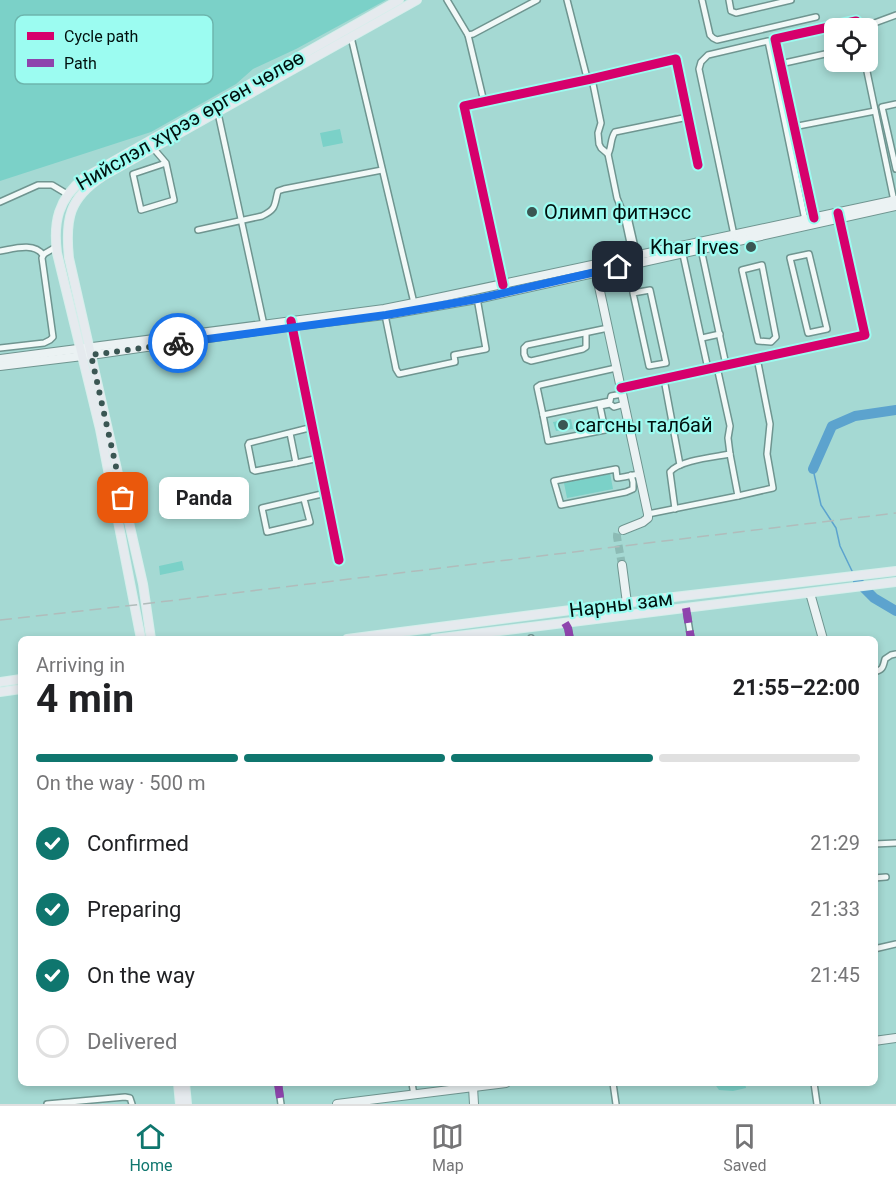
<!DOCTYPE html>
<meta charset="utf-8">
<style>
:root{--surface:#fff;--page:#f2f2f2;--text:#202124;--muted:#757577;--line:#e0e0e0;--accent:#0f766e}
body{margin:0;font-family:Roboto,sans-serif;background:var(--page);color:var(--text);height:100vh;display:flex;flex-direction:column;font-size:22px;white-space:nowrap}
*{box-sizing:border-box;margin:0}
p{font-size:20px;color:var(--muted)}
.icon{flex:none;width:33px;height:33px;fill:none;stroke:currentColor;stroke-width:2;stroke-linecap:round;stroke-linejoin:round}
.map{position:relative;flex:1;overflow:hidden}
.panel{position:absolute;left:18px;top:636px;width:860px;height:450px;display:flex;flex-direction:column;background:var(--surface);border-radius:9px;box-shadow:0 3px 9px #0003}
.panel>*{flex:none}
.controls{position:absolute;left:824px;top:18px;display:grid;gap:12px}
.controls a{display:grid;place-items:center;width:54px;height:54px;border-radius:9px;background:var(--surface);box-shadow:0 3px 9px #0003;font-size:30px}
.pin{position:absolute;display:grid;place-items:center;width:51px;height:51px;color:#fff;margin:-26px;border-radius:12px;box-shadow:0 3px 9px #0006}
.courier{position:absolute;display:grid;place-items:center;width:60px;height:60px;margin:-30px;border:4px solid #1a73e8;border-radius:50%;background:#fff;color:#222;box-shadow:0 2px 8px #0007}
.bubble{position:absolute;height:42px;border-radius:9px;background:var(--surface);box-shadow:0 3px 9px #0003;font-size:20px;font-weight:700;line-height:42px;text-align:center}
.head em{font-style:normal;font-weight:700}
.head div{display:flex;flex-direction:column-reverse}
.head{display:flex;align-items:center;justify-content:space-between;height:102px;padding:0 18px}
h1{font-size:39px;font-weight:700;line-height:45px}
.bar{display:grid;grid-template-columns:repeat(4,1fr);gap:9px 6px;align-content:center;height:72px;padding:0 18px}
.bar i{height:8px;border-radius:4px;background:var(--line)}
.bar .current{background:var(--accent)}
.bar p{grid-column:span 4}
ol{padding:0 18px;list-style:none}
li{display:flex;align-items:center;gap:18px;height:66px}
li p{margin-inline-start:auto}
li .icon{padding:6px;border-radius:50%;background:var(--accent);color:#fff;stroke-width:4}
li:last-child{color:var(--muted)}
li i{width:33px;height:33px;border:3px solid var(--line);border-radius:50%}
.tab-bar{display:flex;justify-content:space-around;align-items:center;height:84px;border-top:2px solid var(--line);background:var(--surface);font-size:16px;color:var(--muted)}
.tab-bar a{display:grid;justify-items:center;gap:3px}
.tab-bar .current{color:var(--accent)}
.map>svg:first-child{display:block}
.green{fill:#7bd1c8}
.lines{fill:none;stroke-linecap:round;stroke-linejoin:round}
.stream{stroke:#5ca3ce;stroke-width:1.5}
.river{stroke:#5ca3ce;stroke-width:10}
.secondary-tunnel{stroke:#8cbbb5;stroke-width:8;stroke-dasharray:8 4;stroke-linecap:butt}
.street-casing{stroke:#6f9590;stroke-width:8}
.secondary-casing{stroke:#6f9590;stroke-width:10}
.primary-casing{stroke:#d6eeeb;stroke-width:10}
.street{stroke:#f2f9f8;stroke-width:5}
.secondary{stroke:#ebf2f3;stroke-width:8}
.primary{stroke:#e5eaee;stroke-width:8}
.rail{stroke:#b0bcbb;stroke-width:1.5;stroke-dasharray:12 6;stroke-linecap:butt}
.quiet{stroke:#8e44ad;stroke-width:8;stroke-dasharray:15 8;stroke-linecap:butt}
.cycleway-casing{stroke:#9cfcf1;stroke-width:13}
.cycleway{stroke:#d6006c;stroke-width:9}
.done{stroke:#3a5653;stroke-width:6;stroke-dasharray:0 10.8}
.route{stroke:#1a73e8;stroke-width:8}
.poi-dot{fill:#3a5653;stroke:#9cfcf1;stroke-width:2}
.labels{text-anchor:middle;stroke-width:4.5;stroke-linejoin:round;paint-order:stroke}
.street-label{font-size:20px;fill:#00100e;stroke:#9cfcf1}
.poi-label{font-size:20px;fill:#00100e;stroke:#9cfcf1;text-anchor:start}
.key{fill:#9cfcf1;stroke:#6db5ad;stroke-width:1.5}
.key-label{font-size:16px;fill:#00100e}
</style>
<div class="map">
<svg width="896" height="1104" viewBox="0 0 896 1104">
<rect width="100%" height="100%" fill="#a5d9d3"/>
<g class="green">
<path d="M0,0H386L296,49L253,69L236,84L151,132L0,181Z"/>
<path d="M340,129L343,143L323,147L320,133Z"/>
<path d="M571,419L573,429L556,431L553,422Z"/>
<path d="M610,473L613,489L567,498L564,483Z"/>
<path d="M182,561L184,570L160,575L159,566Z"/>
<path d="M714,1083H745L746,1088L733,1091L719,1090Z"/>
</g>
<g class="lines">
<path class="stream" d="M813,469L821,505L836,528L840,546L853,573"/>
<g class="river">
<path d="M813,469L832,426L855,416L896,410"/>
<path d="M858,582L874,598L896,611"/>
</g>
<path class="secondary-tunnel" d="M622,565L617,537C617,532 618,530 623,530"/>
<g class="street-casing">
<g id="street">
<path d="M447,0L468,35L473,34L537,0"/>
<path d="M567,0L586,74L591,79"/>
<path d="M702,0L710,35L713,38L717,40L816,17"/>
<path d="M729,0L731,11L736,13L791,0"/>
<path d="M869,25L896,15"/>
<path d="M468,35L484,102"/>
<path d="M351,37L414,303"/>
<path d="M865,62L894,201"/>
<path d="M780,64L834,52"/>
<path d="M592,79L601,123L598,133L599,144L601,148L608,154L617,198L624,215L633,257"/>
<path d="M896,104L882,107L896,169"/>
<path d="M218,113L264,325"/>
<path d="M793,127L875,111"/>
<path d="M154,149L166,163L174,200L141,210L133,174L166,163"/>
<path d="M608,154C612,147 610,139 615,132L688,117"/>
<path d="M0,202L38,185H52L67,194"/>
<path d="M628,217L637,256"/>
<path d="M814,218L775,39L856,21L858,28"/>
<path d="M198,230L262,216C277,209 274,205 278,191L284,189L382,170"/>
<path d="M734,235L699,69L701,62L708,55L768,41L805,220"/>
<path d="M701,249L726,365"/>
<path d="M682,250L708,369"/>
<path d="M0,251C13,249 34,242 43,255"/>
<path d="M809,254L827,329L808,333L790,258Z"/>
<path d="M762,265L776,337L771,342L758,341L742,270Z"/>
<path d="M503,285L464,106L591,79L676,59L698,165"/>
<path d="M650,290L666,363L649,366L633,293Z"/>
<path d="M385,315L396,369L399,374L455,362L454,355L486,349L477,298"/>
<path d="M291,323L339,560"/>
<path d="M586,333V347L583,349L531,361L526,359L524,354V348L527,345L608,328"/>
<path d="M702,338L720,334"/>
<path d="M0,348L44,343L50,340L53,337L42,258L44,254L56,247"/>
<path d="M664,379L680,465"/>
<path d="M621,388L865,335L839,218"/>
<path d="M622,394L611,396L610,401L543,415L548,441L605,430L600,406L610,404L614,407L621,405L624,403"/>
<path d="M543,415L537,387L540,385L616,368"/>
<path d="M290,433L296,463L255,471L253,470L248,445L249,443L313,427"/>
<path d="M296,463L319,458"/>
<path d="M631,475L633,482V489L626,492L561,505L554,481L616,469L617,478C625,477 632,475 640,474"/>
<path d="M738,496L773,488L767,454L770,424L757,358"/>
<path d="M304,499L310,522L267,532L262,508L326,493"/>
<path d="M675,509L670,472C679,460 715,457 730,454"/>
<path d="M648,514L738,496L730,454L728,438L730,426L717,367"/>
<path d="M686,608L691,639"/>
<path d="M565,623L568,628L570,639"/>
<path d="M531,638V639"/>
<path d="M874,672C883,670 883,667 885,659L891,655L896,654"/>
<path d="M874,844L896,843"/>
<path d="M874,878L886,877"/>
<path d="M874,949L896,944"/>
<path d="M278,1083L281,1104"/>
<path d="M412,1083L414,1095"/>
<path d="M613,1083L616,1104"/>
<path d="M814,1083L817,1104"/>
<path d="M47,1104L125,1097L130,1098L132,1104"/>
</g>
</g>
<g class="secondary-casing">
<g id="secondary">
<path d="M595,268L648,514V518L643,522L623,530"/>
<path d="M0,359L384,309L414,303L896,200"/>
<path d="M0,366L91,355L292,326L385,315L477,299L896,206"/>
<path d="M622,565L627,603"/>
<path d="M810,593L823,639"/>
<path d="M874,1041L896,1038"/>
<path d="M473,1087L474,1104"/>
<path d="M337,1104L506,1083"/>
</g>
</g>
<g class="primary-casing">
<g id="primary">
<path d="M141,639L100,429L57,253C53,222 58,199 84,178L399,0"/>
<path d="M151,639L143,584L69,258C65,219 69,198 103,176L417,0"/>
<path d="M347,639L648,600L896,571"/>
<path d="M434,639L896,582"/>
<path d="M0,682L21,679"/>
<path d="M0,692L21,689"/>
<path d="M178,1083L180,1104"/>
<path d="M185,1083L187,1104"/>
</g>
</g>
<use href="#street" class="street"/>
<use href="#secondary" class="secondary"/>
<use href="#primary" class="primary"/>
<path class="rail" d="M0,620L135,605L896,513"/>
<g class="quiet">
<path d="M686,608L691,639"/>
<path d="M565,623L568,628L570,639"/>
<path d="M278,1083L281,1104"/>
</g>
<g class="cycleway-casing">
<g id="cycleway">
<path d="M814,218L775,39L856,21L858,28"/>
<path d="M503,285L464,106L591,79L676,59L698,165"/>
<path d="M291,321L339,560"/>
<path d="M621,388L865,335L838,213"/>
</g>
</g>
<use href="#cycleway" class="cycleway"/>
</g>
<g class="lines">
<path class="done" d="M123,498L91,355L178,343"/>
<path class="route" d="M178,343L386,315L477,299L618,267"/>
</g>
<g class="poi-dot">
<circle cx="532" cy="212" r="6"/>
<circle cx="751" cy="247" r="6"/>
<circle cx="563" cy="425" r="6"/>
</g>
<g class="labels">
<g class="street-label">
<text transform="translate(190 120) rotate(-30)" y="7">Нийслэл хүрээ өргөн чөлөө</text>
<text transform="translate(621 604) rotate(-7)" y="7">Нарны зам</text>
</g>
<g class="poi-label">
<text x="544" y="219">Олимп фитнэсс</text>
<text x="739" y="254" text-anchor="end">Khar Irves</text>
<text x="575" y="432">сагсны талбай</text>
</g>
</g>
<rect x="15" y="15" width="198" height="69" rx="9" class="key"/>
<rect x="27" y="32" width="27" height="8" fill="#d6006c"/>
<rect x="27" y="59" width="27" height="8" fill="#8e44ad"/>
<g class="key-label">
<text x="64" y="42">Cycle path</text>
<text x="64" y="69">Path</text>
</g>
</svg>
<div class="controls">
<a><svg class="icon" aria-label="locate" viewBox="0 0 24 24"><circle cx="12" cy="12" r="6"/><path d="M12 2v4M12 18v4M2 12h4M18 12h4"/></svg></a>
</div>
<div class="pin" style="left:123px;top:498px;background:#ea580c"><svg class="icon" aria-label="bag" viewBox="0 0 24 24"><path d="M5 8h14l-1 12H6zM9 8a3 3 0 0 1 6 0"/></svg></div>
<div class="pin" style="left:618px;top:267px;background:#1f2937"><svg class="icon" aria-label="home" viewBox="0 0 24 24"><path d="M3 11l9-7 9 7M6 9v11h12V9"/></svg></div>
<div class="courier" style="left:178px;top:343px"><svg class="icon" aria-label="bike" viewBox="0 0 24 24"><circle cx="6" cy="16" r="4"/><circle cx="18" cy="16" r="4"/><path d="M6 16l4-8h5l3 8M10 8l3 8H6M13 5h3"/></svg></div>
<div class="bubble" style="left:159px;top:477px;width:90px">Panda</div>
<section class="panel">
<div class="head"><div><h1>4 min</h1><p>Arriving in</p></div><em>21:55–22:00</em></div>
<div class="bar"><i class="current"></i><i class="current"></i><i class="current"></i><i></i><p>On the way · 500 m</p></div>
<ol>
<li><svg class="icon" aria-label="check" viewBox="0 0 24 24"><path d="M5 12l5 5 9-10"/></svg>Confirmed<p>21:29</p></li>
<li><svg class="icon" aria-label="check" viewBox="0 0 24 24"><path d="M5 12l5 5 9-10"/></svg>Preparing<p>21:33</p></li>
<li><svg class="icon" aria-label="check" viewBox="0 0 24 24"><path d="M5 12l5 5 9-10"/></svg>On the way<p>21:45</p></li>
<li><i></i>Delivered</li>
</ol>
</section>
</div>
<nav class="tab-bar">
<a class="current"><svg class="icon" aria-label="home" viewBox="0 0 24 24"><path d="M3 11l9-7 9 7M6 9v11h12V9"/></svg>Home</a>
<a><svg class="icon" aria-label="map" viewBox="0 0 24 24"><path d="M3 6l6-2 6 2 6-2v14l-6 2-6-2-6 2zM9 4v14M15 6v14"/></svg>Map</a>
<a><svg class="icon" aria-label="saved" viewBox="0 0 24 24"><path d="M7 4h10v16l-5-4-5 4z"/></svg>Saved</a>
</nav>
